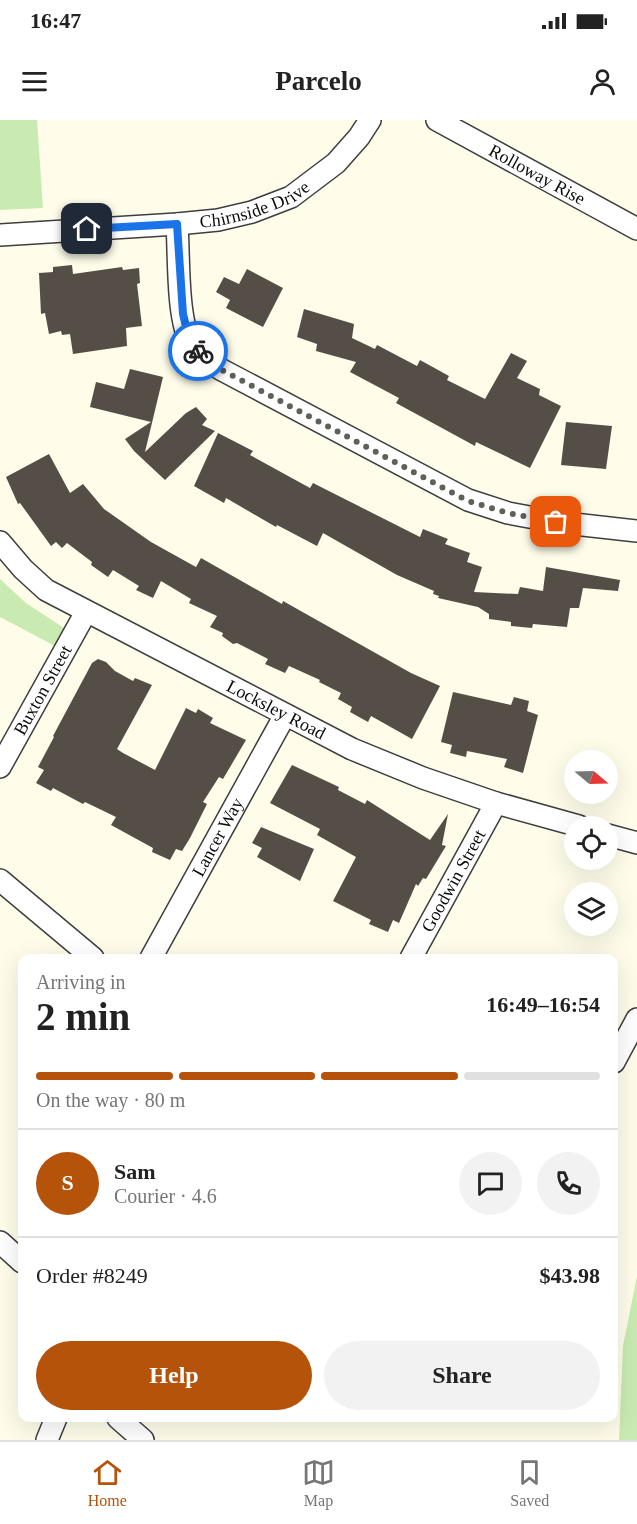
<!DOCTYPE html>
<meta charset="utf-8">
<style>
:root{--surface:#fff;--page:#f2f2f2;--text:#222;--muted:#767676;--line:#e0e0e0;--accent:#b45309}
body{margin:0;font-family:Georgia,serif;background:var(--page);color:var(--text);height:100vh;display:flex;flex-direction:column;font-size:22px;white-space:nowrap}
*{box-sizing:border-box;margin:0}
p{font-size:20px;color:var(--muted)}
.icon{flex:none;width:33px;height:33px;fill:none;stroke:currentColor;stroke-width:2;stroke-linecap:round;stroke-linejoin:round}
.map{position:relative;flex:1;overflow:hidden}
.side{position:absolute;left:18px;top:834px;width:600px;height:468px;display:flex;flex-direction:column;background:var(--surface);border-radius:12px;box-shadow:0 6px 24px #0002}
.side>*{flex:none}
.needle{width:39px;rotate:109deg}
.buttons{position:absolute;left:564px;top:630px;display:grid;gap:12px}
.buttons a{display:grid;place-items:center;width:54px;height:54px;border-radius:50%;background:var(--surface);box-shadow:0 6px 24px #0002;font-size:30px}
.pin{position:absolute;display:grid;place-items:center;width:51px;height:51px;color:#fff;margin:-26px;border-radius:12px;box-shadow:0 3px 9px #0006}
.courier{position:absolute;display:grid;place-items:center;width:60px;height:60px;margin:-30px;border:4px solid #1a73e8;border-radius:50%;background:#fff;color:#222;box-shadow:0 2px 8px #0007}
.headline em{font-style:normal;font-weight:700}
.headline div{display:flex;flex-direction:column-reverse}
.headline{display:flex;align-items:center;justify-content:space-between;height:102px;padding:0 18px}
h1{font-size:39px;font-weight:700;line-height:45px}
.bar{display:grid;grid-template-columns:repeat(4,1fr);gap:9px 6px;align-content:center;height:72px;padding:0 18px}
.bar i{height:8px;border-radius:4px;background:var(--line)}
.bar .selected{background:var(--accent)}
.bar p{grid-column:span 4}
.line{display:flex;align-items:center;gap:15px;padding:0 18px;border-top:2px solid var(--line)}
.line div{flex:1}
.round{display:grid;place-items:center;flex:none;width:63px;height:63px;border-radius:32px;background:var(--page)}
.button{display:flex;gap:12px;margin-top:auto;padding:12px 18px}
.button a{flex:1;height:69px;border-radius:36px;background:var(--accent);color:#fff;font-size:24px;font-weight:700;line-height:69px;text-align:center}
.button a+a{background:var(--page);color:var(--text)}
.status{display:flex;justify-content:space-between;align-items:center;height:42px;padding:0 30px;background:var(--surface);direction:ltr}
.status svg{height:16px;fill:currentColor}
header{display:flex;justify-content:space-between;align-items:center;height:78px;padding:0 18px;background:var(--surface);font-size:27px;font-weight:700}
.dock{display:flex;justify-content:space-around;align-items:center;height:84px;border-top:2px solid var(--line);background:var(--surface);font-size:16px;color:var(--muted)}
.dock a{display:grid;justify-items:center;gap:3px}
.dock .selected{color:var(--accent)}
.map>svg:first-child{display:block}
.green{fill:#c9ebb2}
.building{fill:#554e47}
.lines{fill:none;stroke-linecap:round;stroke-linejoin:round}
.street-casing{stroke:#3e3e3e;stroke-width:24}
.street{stroke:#fff;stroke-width:21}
.done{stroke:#606059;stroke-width:6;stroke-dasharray:0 10.8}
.route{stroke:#1a73e8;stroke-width:8}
.labels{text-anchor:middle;stroke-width:6;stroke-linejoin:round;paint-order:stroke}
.street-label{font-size:18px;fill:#0b0b0b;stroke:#fff}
</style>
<div class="status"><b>16:47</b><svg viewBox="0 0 49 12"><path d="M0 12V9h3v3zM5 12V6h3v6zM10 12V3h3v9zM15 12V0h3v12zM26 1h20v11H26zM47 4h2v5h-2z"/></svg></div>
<header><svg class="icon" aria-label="menu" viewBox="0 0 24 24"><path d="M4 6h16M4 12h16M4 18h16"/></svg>Parcelo<svg class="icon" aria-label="person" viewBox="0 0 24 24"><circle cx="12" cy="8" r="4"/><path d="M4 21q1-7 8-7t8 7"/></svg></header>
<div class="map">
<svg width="637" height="1320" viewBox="0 0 637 1320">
<rect width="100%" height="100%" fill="#fffdea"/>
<g class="green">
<path d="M0,0H37L43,88L0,90Z"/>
<path d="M0,459L26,483L64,508L55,526L0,497Z"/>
<path d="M637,1156V1320H619L623,1226Z"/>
</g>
<g class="building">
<path d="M72,145L73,154L122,147L123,150L139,148L140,163L137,164L142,206L126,208L127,226L73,234L70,214L62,215L61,211L49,214L45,193L41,194L39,153L53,152V147Z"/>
<path d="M247,149L283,168L263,207L226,188L230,180L216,172L224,157L239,164Z"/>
<path d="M304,189L354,204L352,218L375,229L377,225L417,246L420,240L449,256L447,260L485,279L511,233L527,241L517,258L540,269L539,275L561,286L530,348L476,322L475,326L396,283L399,278L350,252L356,242L316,231L317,224L297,217Z"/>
<path d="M130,249L163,257L145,332L186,293L196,287L207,299L202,305L215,311L165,360L134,331L125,319L151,302L90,287L96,262L124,269Z"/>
<path d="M566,302L612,306L606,349L561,345Z"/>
<path d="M218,313L253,331L250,335L310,368L313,363L420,417L423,409L448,419L445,424L470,433L467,442L482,447L474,472L518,474L520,467L543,471L546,447L620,460L618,471L583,468L579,488H570L567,507L533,504L532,508L511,506V502L489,499V494L478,487L438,478L439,476L433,474L434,471L397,455L323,413L317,426L277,405L276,407L226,378L224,383L194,366Z"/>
<path d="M49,334L70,373L83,364L104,389L151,422L196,447L201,438L282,484L283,481L411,553L440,566L412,619L371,596L368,602L350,592L352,587L338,579L341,573L319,562L320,560L289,546L285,553L265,544L268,539L237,523L233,524L222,516L223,513L210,507L217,496L189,483L191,479L161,461L153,478L136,470L139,466L113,450L108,457L91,445L92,442L67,423L62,428L56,422L51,426L20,383L18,384L6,357Z"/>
<path d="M98,539L106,542L115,551L133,561L135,558L152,565L117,629L123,633L155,650L186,588L196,593L198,589L213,598L210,603L246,620L223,659L219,657L203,682L207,684L190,718L182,731L176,729L170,740L152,732L153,728L111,705L116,697L85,682L83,684L53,668L51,671L36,663L44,650L38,647L54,617L53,616L92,543Z"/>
<path d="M453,572L511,585L514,577L529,581L527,591L538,595L523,653L504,647L507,639L467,631L466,637L450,633L452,625L441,622Z"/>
<path d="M292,645L339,667L338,670L365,684L367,680L430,720L448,694L442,725L446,726L426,759L423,758L418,766L416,764L399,803L393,800L388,812L369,804L371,800L333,781L356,737L317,715L320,709L270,683Z"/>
<path d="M261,707L314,729L300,761L257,737L262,728L252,723Z"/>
</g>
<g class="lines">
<g class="street-casing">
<g id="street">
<path id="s1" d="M437,0L637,109"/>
<path d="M177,104C179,133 177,194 189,219C196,233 209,242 222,250L468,380L508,393L556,402L637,411"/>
<path id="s2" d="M0,115L177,104L218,100L252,92L291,77L336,43L359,17L370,0"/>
<path id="s3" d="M0,422L23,449L46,470L352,629L423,658L496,683L579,706"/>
<path id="s4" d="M0,647L86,492"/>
<path d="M608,715L637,723"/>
<path d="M0,760L93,838"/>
<path id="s5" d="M151,838L285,595"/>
<path id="s6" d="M411,838L496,683"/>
<path d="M614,942L637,899"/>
<path d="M0,1122L22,1142"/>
<path d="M118,1298L143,1320"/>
<path d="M47,1320L56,1298"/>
</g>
</g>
<use href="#street" class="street"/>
</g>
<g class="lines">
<path class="done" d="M198,231L202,237L222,250L468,381L508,393L556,402"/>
<path class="route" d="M87,109L177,104L183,194L189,219L198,231"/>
</g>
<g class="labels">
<g class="street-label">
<text dy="6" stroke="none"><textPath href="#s1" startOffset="114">Rolloway Rise</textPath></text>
<text dy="6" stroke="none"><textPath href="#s2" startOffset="258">Chirnside Drive</textPath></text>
<text dy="6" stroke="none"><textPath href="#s4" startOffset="88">Buxton Street</textPath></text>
<text dy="6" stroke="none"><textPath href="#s3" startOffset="326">Locksley Road</textPath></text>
<text dy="6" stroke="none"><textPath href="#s5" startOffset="138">Lancer Way</textPath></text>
<text dy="6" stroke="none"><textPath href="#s6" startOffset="88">Goodwin Street</textPath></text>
</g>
</g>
</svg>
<div class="buttons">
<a><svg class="needle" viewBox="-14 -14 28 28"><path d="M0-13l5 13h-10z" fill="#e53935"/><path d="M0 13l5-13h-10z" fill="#767676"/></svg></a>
<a><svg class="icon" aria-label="locate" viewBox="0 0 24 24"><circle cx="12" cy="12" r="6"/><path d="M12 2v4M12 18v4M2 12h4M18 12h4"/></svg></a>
<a><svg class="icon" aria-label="layers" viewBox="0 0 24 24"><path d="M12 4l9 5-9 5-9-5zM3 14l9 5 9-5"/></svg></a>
</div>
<div class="pin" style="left:556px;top:402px;background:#ea580c"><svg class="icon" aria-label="bag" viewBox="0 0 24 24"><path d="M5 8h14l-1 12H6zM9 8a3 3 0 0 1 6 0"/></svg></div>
<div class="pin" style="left:87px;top:109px;background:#1f2937"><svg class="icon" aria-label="home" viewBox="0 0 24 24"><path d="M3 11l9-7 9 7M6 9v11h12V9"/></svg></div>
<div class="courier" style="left:198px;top:231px"><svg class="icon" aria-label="bike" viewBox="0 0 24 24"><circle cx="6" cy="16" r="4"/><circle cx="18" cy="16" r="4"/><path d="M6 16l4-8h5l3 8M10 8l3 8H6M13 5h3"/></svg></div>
<section class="side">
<div class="headline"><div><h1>2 min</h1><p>Arriving in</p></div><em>16:49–16:54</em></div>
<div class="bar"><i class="selected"></i><i class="selected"></i><i class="selected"></i><i></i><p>On the way · 80 m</p></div>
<div class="line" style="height:108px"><b class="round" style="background:var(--accent);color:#fff">S</b><div><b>Sam</b><p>Courier · 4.6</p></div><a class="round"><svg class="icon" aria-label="chat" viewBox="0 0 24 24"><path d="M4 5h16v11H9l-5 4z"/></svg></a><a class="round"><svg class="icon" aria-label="phone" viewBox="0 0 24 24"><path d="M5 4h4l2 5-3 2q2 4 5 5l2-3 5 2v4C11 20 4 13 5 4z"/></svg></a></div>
<div class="line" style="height:78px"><div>Order #8249</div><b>$43.98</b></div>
<div class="button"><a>Help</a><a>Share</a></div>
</section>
</div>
<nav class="dock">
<a class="selected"><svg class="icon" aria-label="home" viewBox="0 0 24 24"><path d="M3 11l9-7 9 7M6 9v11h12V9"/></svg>Home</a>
<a><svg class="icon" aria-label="map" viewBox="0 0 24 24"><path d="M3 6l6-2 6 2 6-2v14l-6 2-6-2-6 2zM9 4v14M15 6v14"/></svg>Map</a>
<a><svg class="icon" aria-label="saved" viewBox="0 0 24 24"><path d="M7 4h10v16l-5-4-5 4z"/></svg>Saved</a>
</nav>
